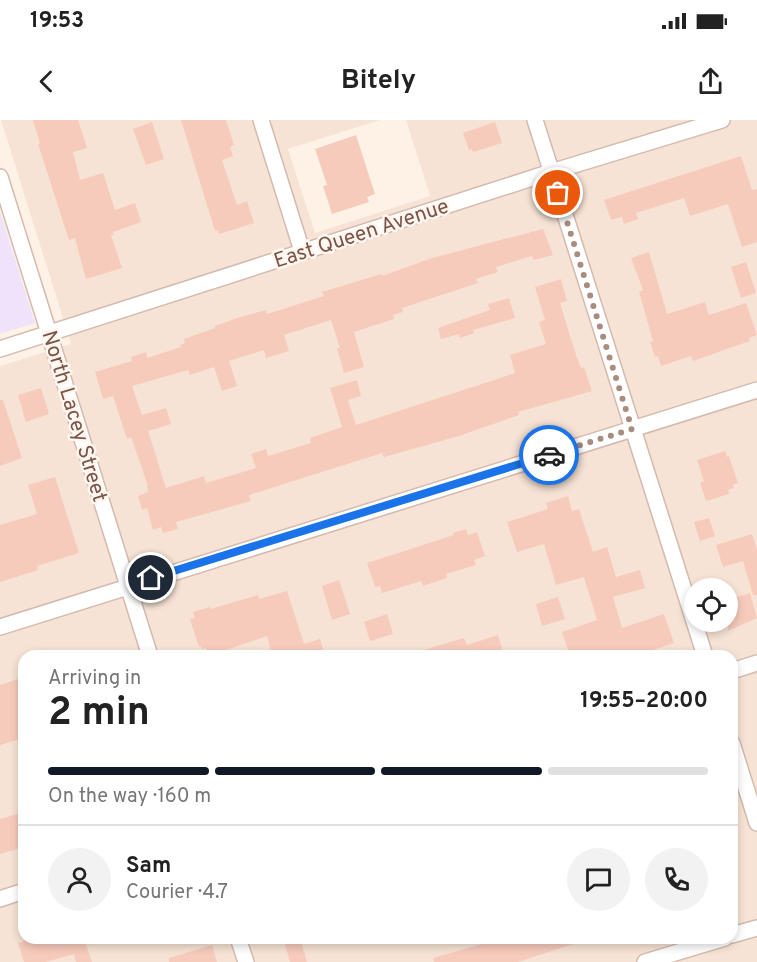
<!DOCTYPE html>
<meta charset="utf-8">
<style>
:root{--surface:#fff;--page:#f2f2f2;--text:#222;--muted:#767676;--line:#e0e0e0;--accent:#111827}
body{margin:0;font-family:Overpass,sans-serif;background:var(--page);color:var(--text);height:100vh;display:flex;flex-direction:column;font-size:22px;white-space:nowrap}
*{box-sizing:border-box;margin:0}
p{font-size:20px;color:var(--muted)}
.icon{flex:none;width:33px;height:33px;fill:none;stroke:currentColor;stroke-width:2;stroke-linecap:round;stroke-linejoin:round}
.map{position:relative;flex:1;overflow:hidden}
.panel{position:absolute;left:18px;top:530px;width:720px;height:294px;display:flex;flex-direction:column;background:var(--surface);border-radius:18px;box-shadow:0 3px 9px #0003}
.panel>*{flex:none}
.buttons{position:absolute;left:684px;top:458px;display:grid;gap:12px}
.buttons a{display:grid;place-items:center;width:54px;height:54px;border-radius:50%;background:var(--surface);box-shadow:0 3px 9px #0003;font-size:30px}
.pin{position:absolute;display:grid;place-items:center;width:51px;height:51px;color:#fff;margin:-26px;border:3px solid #fff;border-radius:50%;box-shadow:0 2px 6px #0007}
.courier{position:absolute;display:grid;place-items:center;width:60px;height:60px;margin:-30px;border:4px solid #1a73e8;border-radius:50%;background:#fff;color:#222;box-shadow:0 2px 8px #0007}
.summary em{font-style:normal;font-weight:700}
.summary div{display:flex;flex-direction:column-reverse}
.summary{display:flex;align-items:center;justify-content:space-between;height:102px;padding:0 30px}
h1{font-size:39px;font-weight:700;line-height:45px}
.bar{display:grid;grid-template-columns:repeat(4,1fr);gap:9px 6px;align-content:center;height:72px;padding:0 30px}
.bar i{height:8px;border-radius:4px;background:var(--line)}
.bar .active{background:var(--accent)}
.bar p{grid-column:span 4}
.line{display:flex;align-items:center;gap:15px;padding:0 30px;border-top:2px solid var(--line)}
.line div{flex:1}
.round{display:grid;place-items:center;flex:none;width:63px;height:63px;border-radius:32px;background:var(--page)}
.status{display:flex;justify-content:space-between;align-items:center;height:42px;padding:0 30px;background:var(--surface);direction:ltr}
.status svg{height:16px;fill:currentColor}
header{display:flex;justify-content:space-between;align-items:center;height:78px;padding:0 30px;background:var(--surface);font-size:27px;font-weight:700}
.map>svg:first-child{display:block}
.residential{fill:#f7e3d5;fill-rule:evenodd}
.education{fill:#efe3fb}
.building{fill:#f6cbbc}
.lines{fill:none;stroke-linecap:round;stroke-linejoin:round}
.minor-casing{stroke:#d4baae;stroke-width:18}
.minor{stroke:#fff;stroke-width:15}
.done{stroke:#a98b80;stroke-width:6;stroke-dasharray:0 10.8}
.route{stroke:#1a73e8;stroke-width:8}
.labels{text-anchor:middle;stroke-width:5;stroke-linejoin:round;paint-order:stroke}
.street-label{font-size:21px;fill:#7b5348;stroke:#fff7ef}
</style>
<div class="status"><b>19:53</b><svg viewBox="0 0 49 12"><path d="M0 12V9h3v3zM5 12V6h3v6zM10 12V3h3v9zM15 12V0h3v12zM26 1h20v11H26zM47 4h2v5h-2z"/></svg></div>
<header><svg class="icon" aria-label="back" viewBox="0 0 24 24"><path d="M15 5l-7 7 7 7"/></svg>Bitely<svg class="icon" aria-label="share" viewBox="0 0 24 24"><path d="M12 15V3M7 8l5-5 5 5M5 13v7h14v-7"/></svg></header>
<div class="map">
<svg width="757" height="842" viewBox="0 0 757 842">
<rect width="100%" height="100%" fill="#fef2e7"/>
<path class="residential" d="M1,0H380L288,29L315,113L430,76L406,0H757V842H0V246L71,224ZM694,468H728V501H694ZM24,536H732V818H24Z"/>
<path class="education" d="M0,91L35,203L0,214Z"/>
<g class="building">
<path d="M33,0H78L87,28L73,32L80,60L103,53L115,90L135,83L141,102L113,112L114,115H111L122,148L86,159L75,118L69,120L38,24H40Z"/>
<path d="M181,0H226L234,25L230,27L233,36L222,40L237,85L247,81L254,103L219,114L218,110L215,111Z"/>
<path d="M152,2L164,39L146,45L133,9Z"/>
<path d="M495,2L502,23L473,32L472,29L469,30L463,13Z"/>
<path d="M356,15L375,74L367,77L369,82L332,94L323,66L327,65L315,29Z"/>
<path d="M741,36L752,70L757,69V122L742,127L728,84L690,96L684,78L636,93L638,99L624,104L622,97L611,100L604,80Z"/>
<path d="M543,109L553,135L534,140L532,136L496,147L498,152L476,159L478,163L402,188L403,192L393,195L394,199L354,212L364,247L344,253L337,228H340L331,200L284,215L289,231L266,238L264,230L229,241L237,266L222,271L214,247L190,255L188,250L132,266L142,295L166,288L171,304L148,311L166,368L204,356L206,363L256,348L251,334L266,329L268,336L311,323L310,318L342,307L330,268L357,260L361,276L348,280L356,305L515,253L510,235L546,224L539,202L545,200L535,167L561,159L567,181L560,183L576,235L581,248L584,247L592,271L518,292L519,295L459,316L384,337L382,333L249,375L251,381L176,402L178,409L163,413L161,407L153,410L147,388L142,390L138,376L148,372L147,366H148L131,317L127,319L113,276L103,279L95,252L132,241L131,237L146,232L147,238L181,227L180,225L185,223L184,219L215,208V206L237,198L266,190L267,194L324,176L322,172L381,154L382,156L432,138Z"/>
<path d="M649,132L667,194L705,182L709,195L746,183L757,215L749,218L750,221L693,241L691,236L661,246L658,236L655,237L650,222L653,221L639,172L643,170L631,138Z"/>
<path d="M746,142L756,173L741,178L731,147Z"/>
<path d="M509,178L515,198L473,210L474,213L460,218L459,214L441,219L438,208L490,190L488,184Z"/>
<path d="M41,268L49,294L26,302L18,275Z"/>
<path d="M0,280H3L22,338L0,346Z"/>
<path d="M725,331L727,337L729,336L738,363L733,365L734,368L728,370L729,374L706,381L700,363L704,361L697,340Z"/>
<path d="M55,357L79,433L37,446L38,450L0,462V405L37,394L28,365Z"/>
<path d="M568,376L572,391L579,389L593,432L607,427L616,457L640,450L645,468L613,477L622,508L664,494L674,523L635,536H570L562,512L597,500L584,457L556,465L544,424L517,432L507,402L548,389L546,383Z"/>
<path d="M709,398L715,416L700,421L694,402Z"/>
<path d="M466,409L468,415L477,412L485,436L474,440L476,445L446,454L447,458L423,466L421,461L382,473L380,466L375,467L367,443L454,415L453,413Z"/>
<path d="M752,414L757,430V475H753L743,441L723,447L716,425Z"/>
<path d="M339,460L350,494L332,500L322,466Z"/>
<path d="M730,467L734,478L750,473L757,498L728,511V468Z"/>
<path d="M287,471L304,524L320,519L325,536H272L267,516L226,530L227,532L217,536H208L206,528L202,529L201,526L199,527L190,499L195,498L193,492L210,487L211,489L258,475L259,479Z"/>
<path d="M558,477L565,499L542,506L536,484Z"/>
<path d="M387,494L393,514L370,521L364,502Z"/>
<path d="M498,515L504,536H418L417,532L464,518L467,525Z"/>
<path d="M24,557V618L0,625V565Z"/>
<path d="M24,692V727L0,734V699Z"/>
<path d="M36,818H84L92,842H76L74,834L46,842H24L18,823Z"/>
<path d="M283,818H300L307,842H290Z"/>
<path d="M503,818H581L582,821L518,842H434L433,838Z"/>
<path d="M212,825L217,842H169V838Z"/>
</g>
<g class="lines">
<g class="minor-casing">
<g id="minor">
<path d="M261,0L302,131"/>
<path d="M535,0L705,536"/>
<path d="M0,57L150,536"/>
<path d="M0,229L551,52L722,0"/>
<path d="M0,507L757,270"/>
<path d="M732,551L757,543"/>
<path d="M732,623L757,703"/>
<path d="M0,779L24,771"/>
<path d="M732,815L757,808"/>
<path d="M238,818L246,842"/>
<path d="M645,842L725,818"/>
</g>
</g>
<use href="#minor" class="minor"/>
</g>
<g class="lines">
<path class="done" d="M549,335L632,309L558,73"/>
<path class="route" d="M151,458L549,335"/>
</g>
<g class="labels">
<g class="street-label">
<text transform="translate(361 113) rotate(-18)" y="7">East Queen Avenue</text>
<text transform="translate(75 296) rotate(73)" y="7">North Lacey Street</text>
</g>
</g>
</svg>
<div class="buttons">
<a><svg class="icon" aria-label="locate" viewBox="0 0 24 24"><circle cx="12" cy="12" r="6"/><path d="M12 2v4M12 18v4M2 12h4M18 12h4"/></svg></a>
</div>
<div class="pin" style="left:558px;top:73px;background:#ea580c"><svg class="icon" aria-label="bag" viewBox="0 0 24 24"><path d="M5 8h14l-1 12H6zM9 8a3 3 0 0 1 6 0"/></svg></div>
<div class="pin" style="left:151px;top:458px;background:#1f2937"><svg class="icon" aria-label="home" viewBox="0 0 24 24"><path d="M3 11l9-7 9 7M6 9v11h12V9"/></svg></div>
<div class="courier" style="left:549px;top:335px"><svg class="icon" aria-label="car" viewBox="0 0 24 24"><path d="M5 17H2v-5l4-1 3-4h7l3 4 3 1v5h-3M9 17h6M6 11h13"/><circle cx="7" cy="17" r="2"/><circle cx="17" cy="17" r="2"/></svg></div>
<section class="panel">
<div class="summary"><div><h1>2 min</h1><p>Arriving in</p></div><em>19:55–20:00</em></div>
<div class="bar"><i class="active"></i><i class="active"></i><i class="active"></i><i></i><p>On the way · 160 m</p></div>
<div class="line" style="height:108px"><a class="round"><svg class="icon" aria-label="person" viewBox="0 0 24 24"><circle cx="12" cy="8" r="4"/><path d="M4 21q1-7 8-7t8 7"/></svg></a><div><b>Sam</b><p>Courier · 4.7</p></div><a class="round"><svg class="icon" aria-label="chat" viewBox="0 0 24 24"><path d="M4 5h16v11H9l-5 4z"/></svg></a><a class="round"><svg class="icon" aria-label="phone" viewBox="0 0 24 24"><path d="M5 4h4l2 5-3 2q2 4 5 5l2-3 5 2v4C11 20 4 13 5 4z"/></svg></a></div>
</section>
</div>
